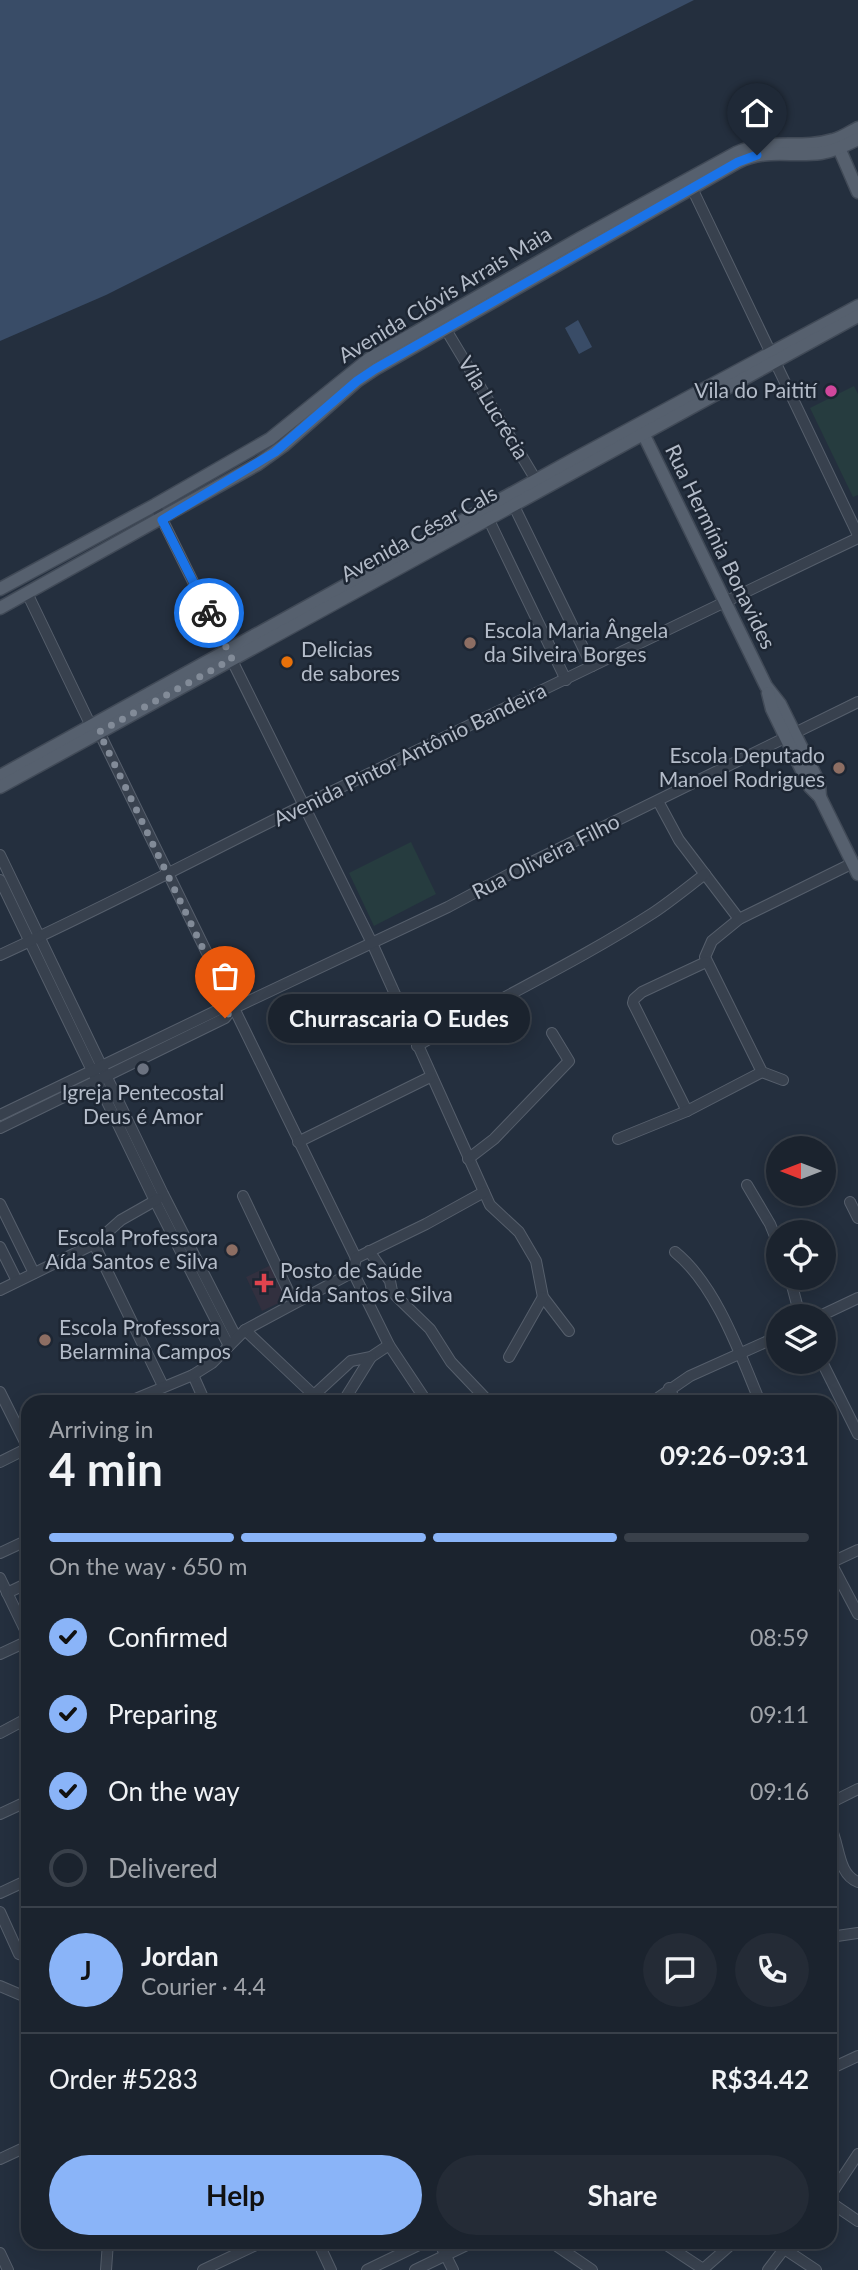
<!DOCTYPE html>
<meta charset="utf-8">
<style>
:root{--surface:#1b232e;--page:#242b36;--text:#f1f3f6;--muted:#a0a4aa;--line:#39404a;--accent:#8ab4f8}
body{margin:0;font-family:Lato,sans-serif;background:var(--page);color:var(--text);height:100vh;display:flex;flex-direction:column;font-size:26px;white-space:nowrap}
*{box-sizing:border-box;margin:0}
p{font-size:23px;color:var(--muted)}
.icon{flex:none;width:38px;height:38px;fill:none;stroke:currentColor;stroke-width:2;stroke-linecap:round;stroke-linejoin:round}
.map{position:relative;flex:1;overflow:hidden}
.panel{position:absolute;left:21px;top:1395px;width:816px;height:854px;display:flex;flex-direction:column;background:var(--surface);border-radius:21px;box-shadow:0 4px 18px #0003,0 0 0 2px var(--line)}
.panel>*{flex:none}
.needle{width:46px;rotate:270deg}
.tools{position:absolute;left:766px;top:1136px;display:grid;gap:14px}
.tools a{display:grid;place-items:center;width:70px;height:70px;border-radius:50%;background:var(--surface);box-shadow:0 4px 18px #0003,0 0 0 2px var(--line);font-size:35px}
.pin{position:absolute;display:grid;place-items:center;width:60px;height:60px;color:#fff;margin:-72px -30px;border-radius:50% 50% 50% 0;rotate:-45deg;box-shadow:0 0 7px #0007}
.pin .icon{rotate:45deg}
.courier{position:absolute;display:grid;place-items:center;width:70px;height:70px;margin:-35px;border:5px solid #1a73e8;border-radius:50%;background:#fff;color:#222;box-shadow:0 2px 9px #0007}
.bubble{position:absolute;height:49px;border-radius:24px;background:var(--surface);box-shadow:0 4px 18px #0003,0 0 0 2px var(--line);font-size:23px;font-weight:700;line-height:49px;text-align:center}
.summary em{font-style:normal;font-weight:700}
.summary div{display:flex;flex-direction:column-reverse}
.summary{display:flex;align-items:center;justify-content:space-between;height:119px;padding:0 28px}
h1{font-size:46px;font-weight:700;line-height:52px}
.bar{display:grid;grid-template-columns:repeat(4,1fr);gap:10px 7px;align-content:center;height:84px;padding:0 28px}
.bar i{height:9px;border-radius:5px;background:var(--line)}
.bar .on{background:var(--accent)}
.bar p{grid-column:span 4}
.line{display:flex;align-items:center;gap:18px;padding:0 28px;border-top:2px solid var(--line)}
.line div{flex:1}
.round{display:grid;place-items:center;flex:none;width:74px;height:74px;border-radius:37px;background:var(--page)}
ol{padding:0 28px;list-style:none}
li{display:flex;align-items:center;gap:21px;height:77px}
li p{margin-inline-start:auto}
li .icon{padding:7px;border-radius:50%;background:var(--accent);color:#111;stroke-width:4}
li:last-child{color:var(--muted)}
li i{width:38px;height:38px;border:4px solid var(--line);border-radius:50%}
.primary-button{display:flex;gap:14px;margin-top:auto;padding:14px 28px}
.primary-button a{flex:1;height:80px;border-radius:42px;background:var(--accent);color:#111;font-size:28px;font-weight:700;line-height:80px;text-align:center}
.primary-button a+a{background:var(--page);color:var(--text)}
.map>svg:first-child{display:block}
.medical{fill:#32303f}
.green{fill:#263c3f}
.water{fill:#394c67}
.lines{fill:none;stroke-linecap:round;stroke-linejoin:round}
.minor-casing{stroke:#565f6c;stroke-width:12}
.major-casing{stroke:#414a57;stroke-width:15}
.minor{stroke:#38414e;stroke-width:10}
.major{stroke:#56606e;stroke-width:12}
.done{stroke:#828b98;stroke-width:7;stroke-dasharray:0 12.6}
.route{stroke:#1a73e8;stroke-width:9}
.hotel-dot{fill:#d1479c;stroke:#1d2633;stroke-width:2.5}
.education-dot{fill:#8d6e63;stroke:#1d2633;stroke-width:2.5}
.food-dot{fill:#e8710a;stroke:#1d2633;stroke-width:2.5}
.worship-dot{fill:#6b7280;stroke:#1d2633;stroke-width:2.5}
.health-dot{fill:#e0444e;stroke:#1d2633;stroke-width:2.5}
.labels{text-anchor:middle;stroke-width:5;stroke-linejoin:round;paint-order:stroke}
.street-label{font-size:21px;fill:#b4bcc9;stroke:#1d2633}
.poi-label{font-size:21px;fill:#b4bcc9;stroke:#1d2633;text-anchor:start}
</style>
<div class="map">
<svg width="858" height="2270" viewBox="0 0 858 2270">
<rect width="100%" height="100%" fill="#242f3e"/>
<path class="medical" d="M271,1265L286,1296L285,1300L262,1311L246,1277Z"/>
<g class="green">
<path d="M854,386L858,394V495L853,497L810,408Z"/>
<path d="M411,842L436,894L374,926L349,873Z"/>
</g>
<g class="water">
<path d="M0,0H694L106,295L0,341Z"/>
<path d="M578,320L592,347L579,354L565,328Z"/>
</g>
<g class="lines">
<g class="minor-casing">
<g id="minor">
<path d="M689,182L858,535"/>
<path d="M445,328L539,485"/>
<path d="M511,500L592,666"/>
<path d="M155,505L372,943L490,1205L519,1232L536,1261L543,1297L569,1331"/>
<path d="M486,514L566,680"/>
<path d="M27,593L91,726L101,736L356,1258"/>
<path d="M658,801L679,840L739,919"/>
<path d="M0,855L163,1194L236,1337"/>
<path d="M0,880L155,1201L229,1346"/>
<path d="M0,955C103,908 203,855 304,805C489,716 673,626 858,538"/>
<path d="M417,1046C495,1000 577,962 653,913C671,901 688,887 705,874"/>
<path d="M783,1080L762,1072L705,957L712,941L739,919L853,863"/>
<path d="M687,1111L633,1003L634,999L642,992L706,962"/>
<path d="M0,1115L220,1009H232L448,907L532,862L858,702"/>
<path d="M0,1128L225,1018L232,1009"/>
<path d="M618,1139L687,1111L762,1072"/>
<path d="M298,1142L430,1077"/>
<path d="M468,1159L494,1139L569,1061L552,1033"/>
<path d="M747,1185L770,1224L779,1246"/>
<path d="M243,1196L294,1303"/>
<path d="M850,1202L858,1218"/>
<path d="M0,1204L34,1273"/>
<path d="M94,1244L163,1386"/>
<path d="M0,1247L17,1281"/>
<path d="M369,1251L390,1281L392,1291L396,1296L430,1329L451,1362L489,1402"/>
<path d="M675,1252C716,1285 740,1354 760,1402"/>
<path d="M356,1258L353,1272L389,1345L427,1402"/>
<path d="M356,1258L426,1224L484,1192"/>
<path d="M790,1278L800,1316"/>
<path d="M0,1290L94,1244L121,1220L158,1199"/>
<path d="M820,1316L858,1298"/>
<path d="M245,1330L321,1402"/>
<path d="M509,1357L543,1297"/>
<path d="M822,1362L858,1434"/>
<path d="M193,1375L205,1402"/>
<path d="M669,1388L676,1402"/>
<path d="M0,1392L28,1448"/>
<path d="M313,1396L351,1361L371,1357L389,1345"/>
<path d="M128,1402L193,1375L212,1363L245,1330L353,1272"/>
<path d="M343,1402L371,1357"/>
<path d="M652,1402L690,1376L779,1336"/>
<path d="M0,1462L28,1448"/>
<path d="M0,1553L28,1540"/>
<path d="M830,1561L858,1614"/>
<path d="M830,1563L858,1550"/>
<path d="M0,1578L28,1636"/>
<path d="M7,1593L28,1583"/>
<path d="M0,1654L28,1641"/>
<path d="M0,1733L28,1718"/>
<path d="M830,1803L858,1789"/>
<path d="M0,1814L28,1801"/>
<path d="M830,1826C840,1844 837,1874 858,1882"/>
<path d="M0,1893L28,1880"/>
<path d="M0,1912L19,1954L28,1957"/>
<path d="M830,1937L858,1933"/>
<path d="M0,1986L28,1998"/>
<path d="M830,2069L858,2056"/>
<path d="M0,2159L28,2146"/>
<path d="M830,2196L858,2154"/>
<path d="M830,2202L858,2221"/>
<path d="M318,2242L331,2270"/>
<path d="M439,2242L453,2270"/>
<path d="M551,2242L592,2270"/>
<path d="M662,2242L703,2269"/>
<path d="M774,2242L816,2270"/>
<path d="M0,2253L8,2270"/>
<path d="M106,2270L108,2242"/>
<path d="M203,2270L262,2242"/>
<path d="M367,2270L425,2242"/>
<path d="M415,2270L473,2242"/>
<path d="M702,2270L734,2242"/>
<path d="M768,2270L784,2249"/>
</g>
</g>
<g class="major-casing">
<g id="major">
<path d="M836,141L858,192"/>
<path d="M640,427L766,686L780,704L819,783L820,797"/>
<path d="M0,589L155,505L270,439L369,359L579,239L736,153C768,138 801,150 833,140C842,138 850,132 858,128"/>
<path d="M0,608L258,464L283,446L357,381L375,369L738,162C765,148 792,157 821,153C834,151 846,145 858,139"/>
<path d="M768,693L772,709L810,787L820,797L858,874"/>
<path d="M0,776L576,458L858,306"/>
<path d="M0,787L858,316"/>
</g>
</g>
<use href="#minor" class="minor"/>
<use href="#major" class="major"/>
</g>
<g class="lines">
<path class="done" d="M209,613L232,659L99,732L232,1009L225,1018"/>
<path class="route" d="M209,613L162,520L275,452L357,381L375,369L738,162L757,155"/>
</g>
<circle class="hotel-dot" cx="831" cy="391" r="7"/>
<g class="education-dot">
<circle cx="470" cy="643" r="7"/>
<circle cx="839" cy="768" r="7"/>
<circle cx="232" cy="1250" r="7"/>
<circle cx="45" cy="1340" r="7"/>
</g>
<circle class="food-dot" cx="287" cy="662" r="7"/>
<circle class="worship-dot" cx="143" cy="1069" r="7"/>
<path class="health-dot" d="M260.5 1272.5h7v7h7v7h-7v7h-7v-7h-7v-7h7z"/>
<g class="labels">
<g class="street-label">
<text transform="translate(445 295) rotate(-31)" y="7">Avenida Clóvis Arrais Maia</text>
<text transform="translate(493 408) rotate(59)" y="7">Vila Lucrécia</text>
<text transform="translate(419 534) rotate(-29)" y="7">Avenida César Cals</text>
<text transform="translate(720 547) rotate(64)" y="7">Rua Hermínia Bonavides</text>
<text transform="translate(410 755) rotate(-26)" y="7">Avenida Pintor Antônio Bandeira</text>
<text transform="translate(546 857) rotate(-27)" y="7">Rua Oliveira Filho</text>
</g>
<g class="poi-label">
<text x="817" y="398" text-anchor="end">Vila do Paitití</text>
<text x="484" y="638">Escola Maria Ângela<tspan x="484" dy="24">da Silveira Borges</tspan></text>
<text x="301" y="657">Delicias<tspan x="301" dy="24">de sabores</tspan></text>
<text x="825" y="763" text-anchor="end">Escola Deputado<tspan x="825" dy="24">Manoel Rodrigues</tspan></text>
<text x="143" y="1100" text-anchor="middle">Igreja Pentecostal<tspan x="143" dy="24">Deus é Amor</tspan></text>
<text x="218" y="1245" text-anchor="end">Escola Professora<tspan x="218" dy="24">Aída Santos e Silva</tspan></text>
<text x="280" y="1278">Posto de Saúde<tspan x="280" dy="24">Aída Santos e Silva</tspan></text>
<text x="59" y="1335">Escola Professora<tspan x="59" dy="24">Belarmina Campos</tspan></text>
</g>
</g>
</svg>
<div class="tools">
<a><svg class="needle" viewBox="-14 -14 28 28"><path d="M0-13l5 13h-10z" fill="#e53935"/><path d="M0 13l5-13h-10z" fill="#a0a4aa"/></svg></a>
<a><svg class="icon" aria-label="locate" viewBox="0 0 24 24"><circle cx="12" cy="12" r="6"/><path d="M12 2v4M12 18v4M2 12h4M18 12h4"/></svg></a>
<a><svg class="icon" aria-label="layers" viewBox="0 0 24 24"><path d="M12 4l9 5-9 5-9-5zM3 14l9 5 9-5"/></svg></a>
</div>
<div class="pin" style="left:225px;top:1018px;background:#ea580c"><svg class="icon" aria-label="bag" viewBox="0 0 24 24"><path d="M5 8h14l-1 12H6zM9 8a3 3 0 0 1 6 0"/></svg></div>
<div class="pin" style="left:757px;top:155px;background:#1f2937"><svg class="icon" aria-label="home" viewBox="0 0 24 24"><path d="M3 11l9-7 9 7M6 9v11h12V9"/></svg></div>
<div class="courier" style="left:209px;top:613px"><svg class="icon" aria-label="bike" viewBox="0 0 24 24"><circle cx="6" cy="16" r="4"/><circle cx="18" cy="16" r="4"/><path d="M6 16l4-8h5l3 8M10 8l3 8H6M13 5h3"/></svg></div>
<div class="bubble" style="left:268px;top:994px;width:262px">Churrascaria O Eudes</div>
<section class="panel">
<div class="summary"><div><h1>4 min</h1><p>Arriving in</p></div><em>09:26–09:31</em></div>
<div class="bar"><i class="on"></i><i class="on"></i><i class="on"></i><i></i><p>On the way · 650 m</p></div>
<ol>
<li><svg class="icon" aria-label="check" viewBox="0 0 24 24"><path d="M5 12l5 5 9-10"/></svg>Confirmed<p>08:59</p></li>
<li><svg class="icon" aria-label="check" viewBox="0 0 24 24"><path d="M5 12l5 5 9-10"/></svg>Preparing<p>09:11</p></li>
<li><svg class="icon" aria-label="check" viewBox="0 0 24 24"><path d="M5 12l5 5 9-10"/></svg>On the way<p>09:16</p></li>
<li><i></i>Delivered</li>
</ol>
<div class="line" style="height:126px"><b class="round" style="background:var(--accent);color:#111">J</b><div><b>Jordan</b><p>Courier · 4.4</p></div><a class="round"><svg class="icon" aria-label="chat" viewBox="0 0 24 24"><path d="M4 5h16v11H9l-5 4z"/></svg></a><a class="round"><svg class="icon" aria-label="phone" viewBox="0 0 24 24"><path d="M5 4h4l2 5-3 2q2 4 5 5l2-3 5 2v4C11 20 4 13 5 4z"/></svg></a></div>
<div class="line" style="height:91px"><div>Order #5283</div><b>R$34.42</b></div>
<div class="primary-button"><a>Help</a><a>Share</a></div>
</section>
</div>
